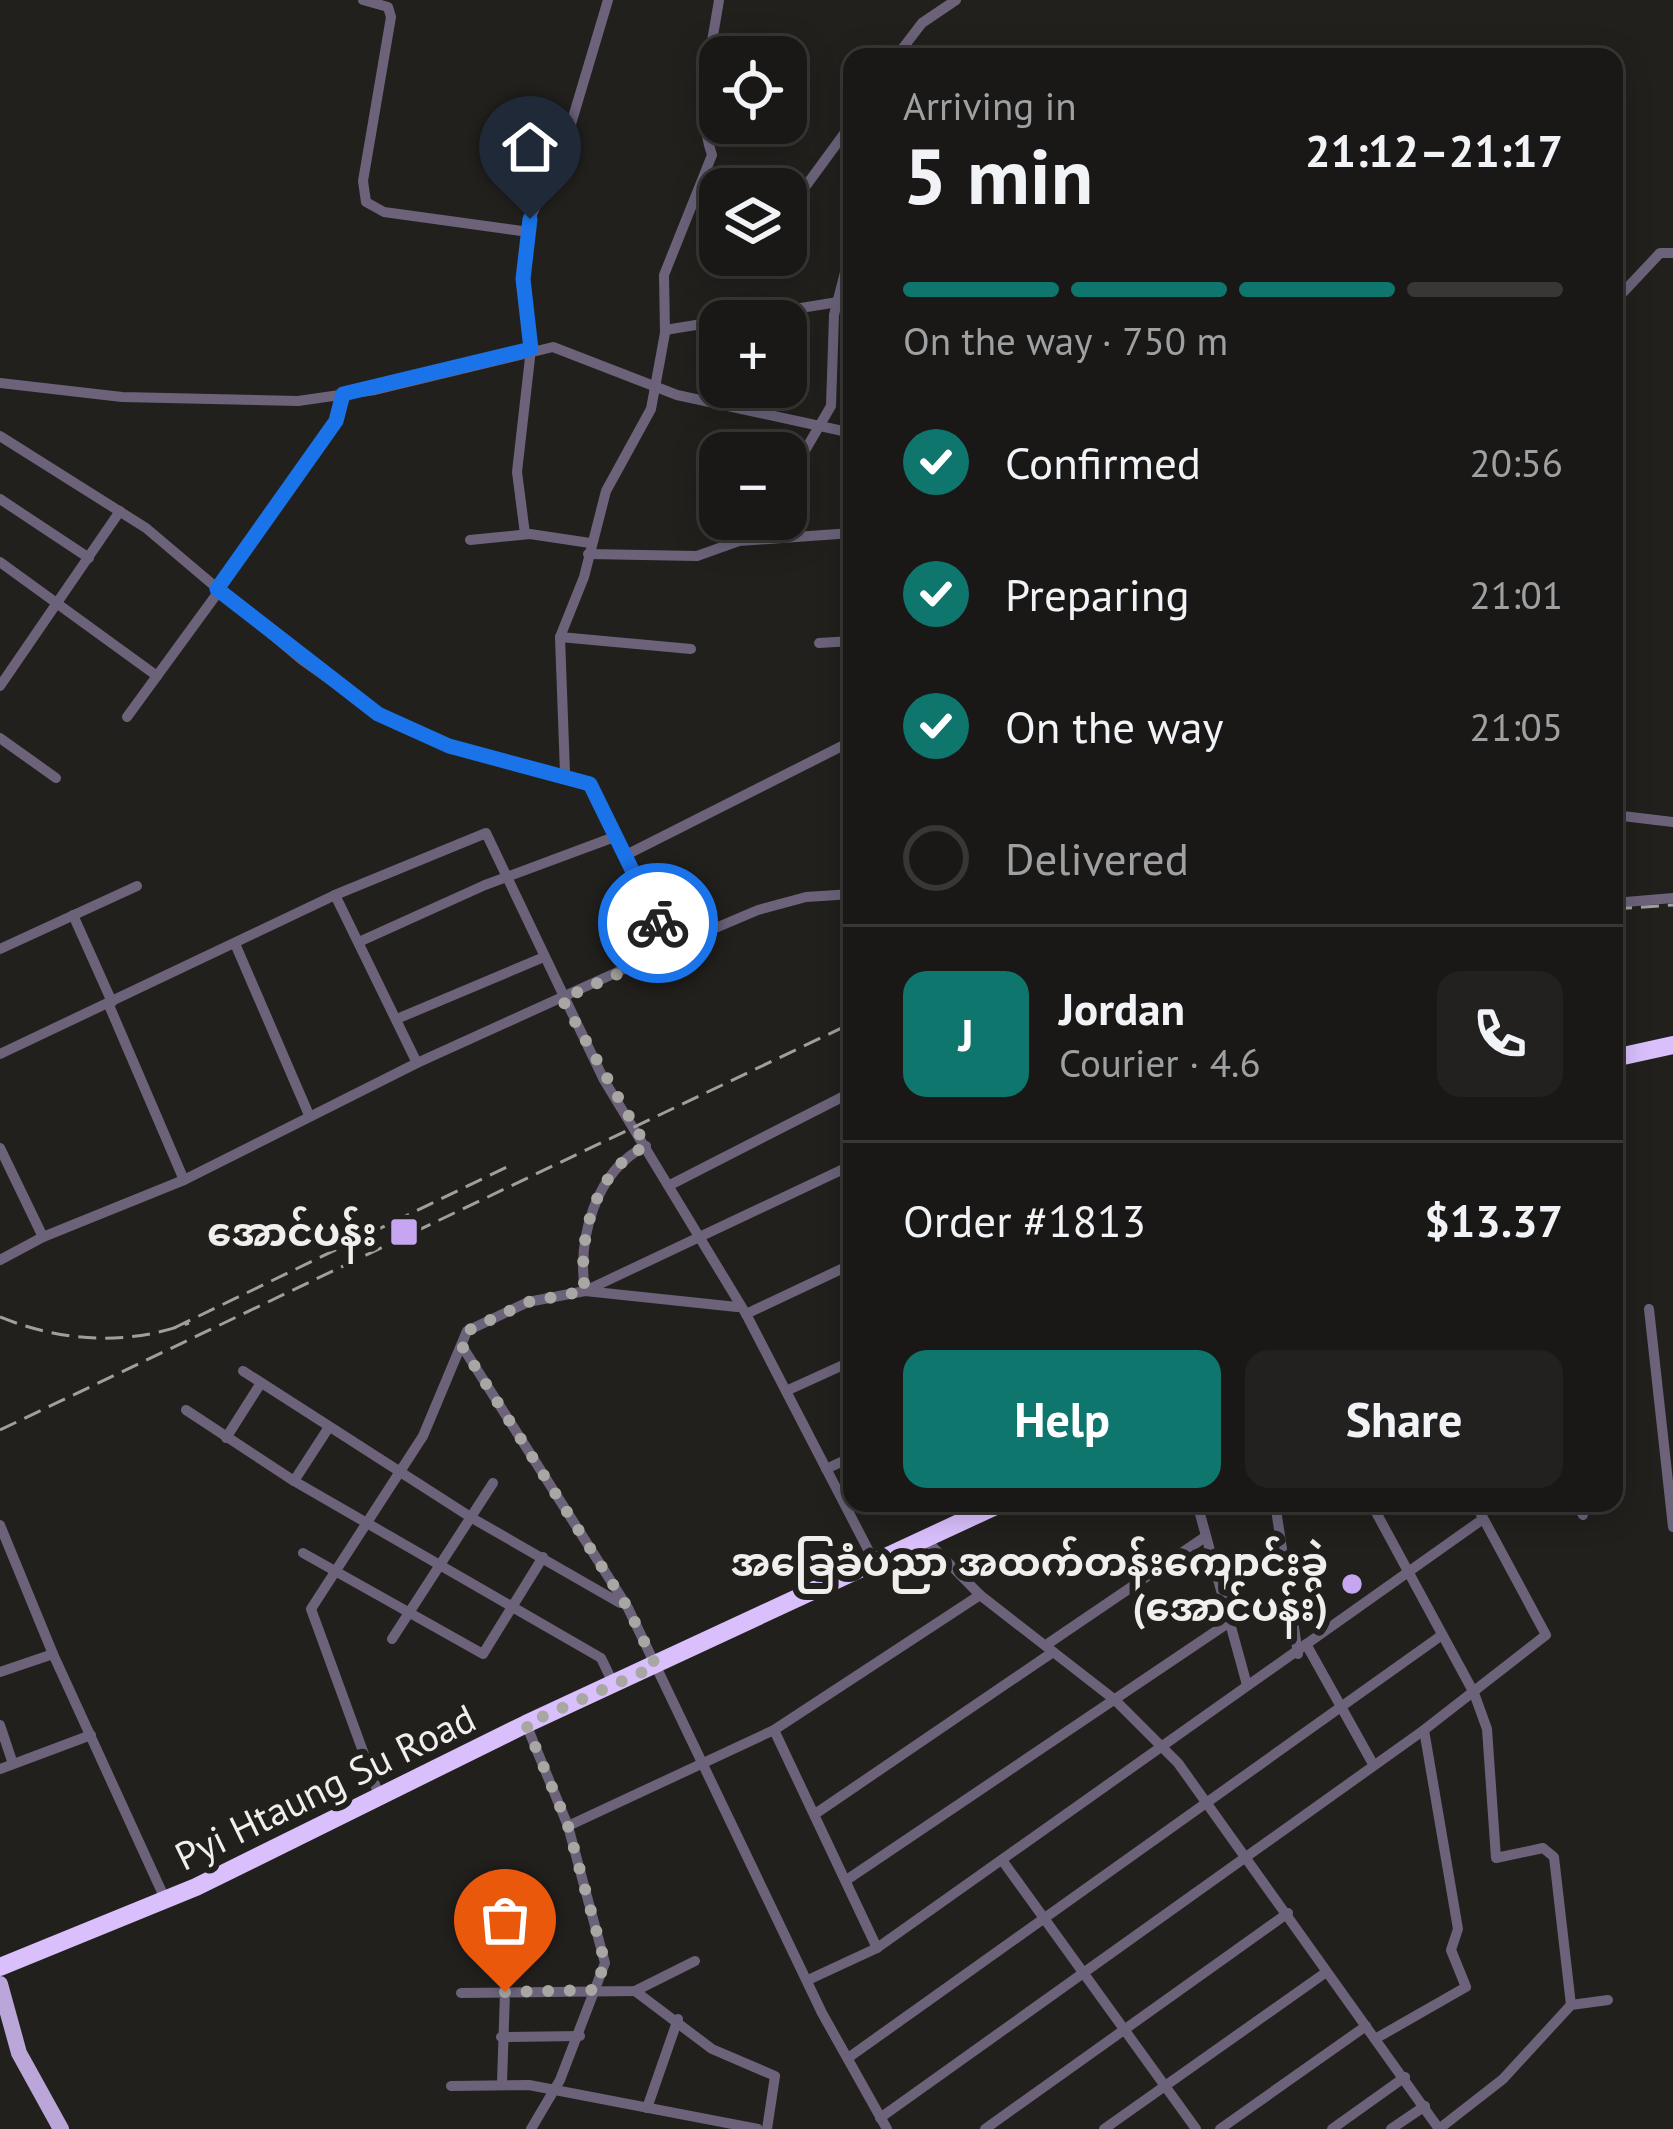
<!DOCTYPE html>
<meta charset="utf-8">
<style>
:root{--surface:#1a1816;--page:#23211f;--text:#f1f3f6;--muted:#9fa0a1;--line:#383735;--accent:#0f766e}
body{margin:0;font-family:"PT Sans","Noto Sans Myanmar",sans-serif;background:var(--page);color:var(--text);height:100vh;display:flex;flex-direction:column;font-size:45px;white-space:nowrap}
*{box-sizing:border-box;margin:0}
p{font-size:39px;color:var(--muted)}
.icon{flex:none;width:66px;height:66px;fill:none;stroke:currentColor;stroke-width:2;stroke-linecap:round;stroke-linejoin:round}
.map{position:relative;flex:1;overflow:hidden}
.details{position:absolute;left:843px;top:48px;width:780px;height:1464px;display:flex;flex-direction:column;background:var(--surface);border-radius:24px;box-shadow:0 6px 30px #0003,0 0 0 3px var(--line)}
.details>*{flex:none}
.tools{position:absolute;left:699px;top:36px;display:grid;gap:24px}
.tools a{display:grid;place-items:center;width:108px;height:108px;border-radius:24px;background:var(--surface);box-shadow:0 6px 30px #0003,0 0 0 3px var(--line);font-size:60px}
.pin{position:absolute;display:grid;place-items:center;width:102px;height:102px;color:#fff;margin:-123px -51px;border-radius:50% 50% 50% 0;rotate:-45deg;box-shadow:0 0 12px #0007}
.pin .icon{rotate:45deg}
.courier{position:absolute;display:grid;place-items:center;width:120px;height:120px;margin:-60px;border:9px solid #1a73e8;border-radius:50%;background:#fff;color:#222;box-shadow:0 3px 15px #0007}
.headline em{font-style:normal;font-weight:600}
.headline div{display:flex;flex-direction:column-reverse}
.headline{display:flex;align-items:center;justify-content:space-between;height:204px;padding:0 60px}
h1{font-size:78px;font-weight:600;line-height:90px}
.bar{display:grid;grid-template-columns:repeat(4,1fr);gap:18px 12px;align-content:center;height:144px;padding:0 60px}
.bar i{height:15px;border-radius:9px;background:var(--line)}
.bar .on{background:var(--accent)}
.bar p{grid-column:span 4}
.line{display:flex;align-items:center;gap:30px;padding:0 60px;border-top:3px solid var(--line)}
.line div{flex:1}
.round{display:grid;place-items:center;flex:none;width:126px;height:126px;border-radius:24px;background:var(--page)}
ol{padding:0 60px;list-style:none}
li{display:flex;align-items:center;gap:36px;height:132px}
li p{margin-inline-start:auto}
li .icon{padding:12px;border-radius:50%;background:var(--accent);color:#fff;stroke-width:4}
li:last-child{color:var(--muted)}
li i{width:66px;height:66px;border:6px solid var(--line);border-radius:50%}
.primary-button{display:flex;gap:24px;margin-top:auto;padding:24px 60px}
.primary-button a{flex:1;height:138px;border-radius:24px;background:var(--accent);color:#fff;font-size:48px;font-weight:600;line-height:138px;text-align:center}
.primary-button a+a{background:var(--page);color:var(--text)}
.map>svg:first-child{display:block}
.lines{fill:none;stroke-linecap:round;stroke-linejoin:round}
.street{stroke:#6c637b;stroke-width:10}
.primary{stroke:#baa6d8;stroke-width:16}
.highway{stroke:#d9c0fd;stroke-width:18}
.rail{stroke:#a09f9d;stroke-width:3;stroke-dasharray:18 9;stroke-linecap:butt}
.done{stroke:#a8a7a4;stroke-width:12;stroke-dasharray:0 21.6}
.route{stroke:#1a73e8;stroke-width:15}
.poi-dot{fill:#c6a6f0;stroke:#22201d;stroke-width:4.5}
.labels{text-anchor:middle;stroke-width:12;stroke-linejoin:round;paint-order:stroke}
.poi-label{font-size:39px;font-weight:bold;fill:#f0efed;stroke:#22201d;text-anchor:end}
.street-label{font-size:39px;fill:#f0efed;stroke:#22201d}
</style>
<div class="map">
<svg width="1673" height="2129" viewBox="0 0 1673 2129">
<rect width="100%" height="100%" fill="#22201d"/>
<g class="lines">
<g class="street">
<path d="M363,0L388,7L391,17L363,181L366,202L384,212L529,232"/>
<path d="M896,57L922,23L956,0"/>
<path d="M786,213L852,123"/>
<path d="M1614,302L1660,253H1673"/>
<path d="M665,330L838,302"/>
<path d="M0,383L122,397L298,401L375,390L553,347L677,395L852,433"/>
<path d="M0,436L146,528L302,660L378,714L449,746L590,784L671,949"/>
<path d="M786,483L831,406L834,315L852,245"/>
<path d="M0,499L89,558"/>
<path d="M525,534L517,472L531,349L523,279L530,219L568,134L608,0"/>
<path d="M470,540L530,534L590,543"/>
<path d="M733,542L756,519"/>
<path d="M588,554L697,556L739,541L852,533"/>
<path d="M0,562L157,676"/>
<path d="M217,589L336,421L343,394"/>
<path d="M560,637L691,649"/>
<path d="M819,643L852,641"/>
<path d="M0,686L120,511"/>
<path d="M127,717L219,591"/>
<path d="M0,738L56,778"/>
<path d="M565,773L560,637L584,577L606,491L651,409L665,333L664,275L712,155C695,109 712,47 719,0"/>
<path d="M1614,815L1673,822"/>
<path d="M626,855L852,741"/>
<path d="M335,895L486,833L604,1080L746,1314L875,1563"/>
<path d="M1614,903L1673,898"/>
<path d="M73,915L112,1002"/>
<path d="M361,941L485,885L617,836"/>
<path d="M236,946L309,1115"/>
<path d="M0,949L137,886"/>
<path d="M108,1003L184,1180"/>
<path d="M399,1018L544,957"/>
<path d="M0,1054L335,895L417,1063"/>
<path d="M646,1146C596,1170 577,1238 585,1291L852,1165"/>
<path d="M0,1148L43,1237"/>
<path d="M670,1185L852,1092"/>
<path d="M0,1260L43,1237L184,1180L417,1063L699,935L758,910L806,897L852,894"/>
<path d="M1649,1309L1673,1527"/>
<path d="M746,1314L852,1264"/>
<path d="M462,1346L628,1608L822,2013L887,2129"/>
<path d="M243,1371L472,1518L620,1603"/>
<path d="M786,1391L852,1361"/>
<path d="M186,1410L294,1481L601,1658L614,1685"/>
<path d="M226,1438L259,1386"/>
<path d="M826,1469L852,1457"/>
<path d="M294,1481L329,1427"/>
<path d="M1197,1503L1247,1685"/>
<path d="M1275,1503L1298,1654"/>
<path d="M1371,1503L1474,1693L1487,1729L1496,1858L1543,1848L1554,1857L1571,2005"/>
<path d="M1577,1503L1583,1515"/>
<path d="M1198,1508L1239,1503"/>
<path d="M0,1525L53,1654L0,1672"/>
<path d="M925,1539L980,1595L1115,1700L1178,1763L1439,2129"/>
<path d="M303,1553L483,1654L543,1557"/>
<path d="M392,1639L493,1483"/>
<path d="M1049,1643L1205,1537"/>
<path d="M1306,1644L1373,1764"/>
<path d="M53,1654L166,1901"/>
<path d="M526,1724L568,1826L605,1963L560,2080L531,2129"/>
<path d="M0,1725L13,1764"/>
<path d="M774,1730L877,1948"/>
<path d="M0,1769L91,1735"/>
<path d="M380,1798L311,1609L423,1436L467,1331L528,1302L585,1291L737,1307"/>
<path d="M815,1814L1053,1652"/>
<path d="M568,1826L774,1730L980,1595"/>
<path d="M1002,1860L1196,2129"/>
<path d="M848,1879L1228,1623"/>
<path d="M808,1980L877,1948L1483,1519"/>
<path d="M635,1991L712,2049L775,2076L767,2129"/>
<path d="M461,1993L635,1991L695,1961"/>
<path d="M501,2037L580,2036"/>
<path d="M1375,2039L1466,1987L1451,1950L1458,1929L1424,1730"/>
<path d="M848,2058L1442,1635"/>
<path d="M502,2083L505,1992"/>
<path d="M451,2086L529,2085L758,2129"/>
<path d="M647,2108L678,2019"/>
<path d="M880,2118L1424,1730L1546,1635L1475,1503"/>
<path d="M985,2129L1288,1913"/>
<path d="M1104,2129L1325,1973"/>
<path d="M1220,2129L1366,2026"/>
<path d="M1332,2129L1405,2077"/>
<path d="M1391,2129L1425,2106"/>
<path d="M1439,2129L1503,2079L1571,2005L1608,2000"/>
</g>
<path class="primary" d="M0,1984L19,2053L61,2129"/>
<g class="highway">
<path d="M1614,1058L1673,1045"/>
<path d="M0,1967L196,1887L526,1724L1002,1503"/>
</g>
<g class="rail">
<path d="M1614,909L1673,905"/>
<path d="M0,1317C62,1342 127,1346 189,1323"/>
<path d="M174,1328L509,1166"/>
<path d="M0,1430L852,1023"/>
</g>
</g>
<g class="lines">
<path class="done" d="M505,1992L594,1990L605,1963L568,1826L526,1724L656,1666L628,1608L462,1346L467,1331L528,1302L585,1291C577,1238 595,1170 646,1146L562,999L671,950L658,923"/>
<path class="route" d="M530,219L523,279L531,349L343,394L336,421L217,589L378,714L449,746L590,784L658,923"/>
</g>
<g class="poi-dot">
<rect x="389" y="1217" width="30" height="30" rx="6"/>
<circle cx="1352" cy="1584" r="12"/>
</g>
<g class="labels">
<g class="poi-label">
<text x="377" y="1246">အောင်ပန်း</text>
<text x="1328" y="1576">အခြေခံပညာ အထက်တန်းကျောင်းခွဲ<tspan x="1328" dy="45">(အောင်ပန်း)</tspan></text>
</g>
<g class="street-label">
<text transform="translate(325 1787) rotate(-26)" y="14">Pyi Htaung Su Road</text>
</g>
</g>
</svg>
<div class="tools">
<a><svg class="icon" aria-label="locate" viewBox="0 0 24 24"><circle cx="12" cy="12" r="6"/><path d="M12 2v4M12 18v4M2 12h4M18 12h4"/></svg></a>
<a><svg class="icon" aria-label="layers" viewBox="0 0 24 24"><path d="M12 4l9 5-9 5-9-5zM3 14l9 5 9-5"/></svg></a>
<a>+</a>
<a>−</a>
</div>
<div class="pin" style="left:505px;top:1992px;background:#ea580c"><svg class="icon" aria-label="bag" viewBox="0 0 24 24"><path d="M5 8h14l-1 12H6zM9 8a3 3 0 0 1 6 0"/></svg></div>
<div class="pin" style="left:530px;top:219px;background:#1f2937"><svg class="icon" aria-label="home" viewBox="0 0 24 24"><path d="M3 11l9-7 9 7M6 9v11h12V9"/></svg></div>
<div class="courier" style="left:658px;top:923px"><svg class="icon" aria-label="bike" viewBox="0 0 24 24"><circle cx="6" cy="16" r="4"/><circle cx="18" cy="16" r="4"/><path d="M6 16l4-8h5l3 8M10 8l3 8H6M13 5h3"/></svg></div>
<section class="details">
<div class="headline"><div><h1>5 min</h1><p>Arriving in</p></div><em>21:12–21:17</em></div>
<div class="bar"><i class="on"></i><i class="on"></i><i class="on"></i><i></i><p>On the way · 750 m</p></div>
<ol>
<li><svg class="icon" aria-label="check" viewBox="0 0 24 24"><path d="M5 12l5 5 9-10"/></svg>Confirmed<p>20:56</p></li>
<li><svg class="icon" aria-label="check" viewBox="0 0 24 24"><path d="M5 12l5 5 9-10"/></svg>Preparing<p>21:01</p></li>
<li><svg class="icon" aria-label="check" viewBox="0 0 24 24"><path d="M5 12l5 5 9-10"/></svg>On the way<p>21:05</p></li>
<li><i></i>Delivered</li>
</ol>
<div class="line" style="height:216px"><b class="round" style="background:var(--accent);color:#fff">J</b><div><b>Jordan</b><p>Courier · 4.6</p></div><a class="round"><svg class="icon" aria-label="phone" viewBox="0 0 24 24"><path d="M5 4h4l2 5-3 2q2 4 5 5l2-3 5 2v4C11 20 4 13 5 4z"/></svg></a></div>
<div class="line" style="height:156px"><div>Order #1813</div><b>$13.37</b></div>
<div class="primary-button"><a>Help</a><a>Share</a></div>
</section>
</div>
